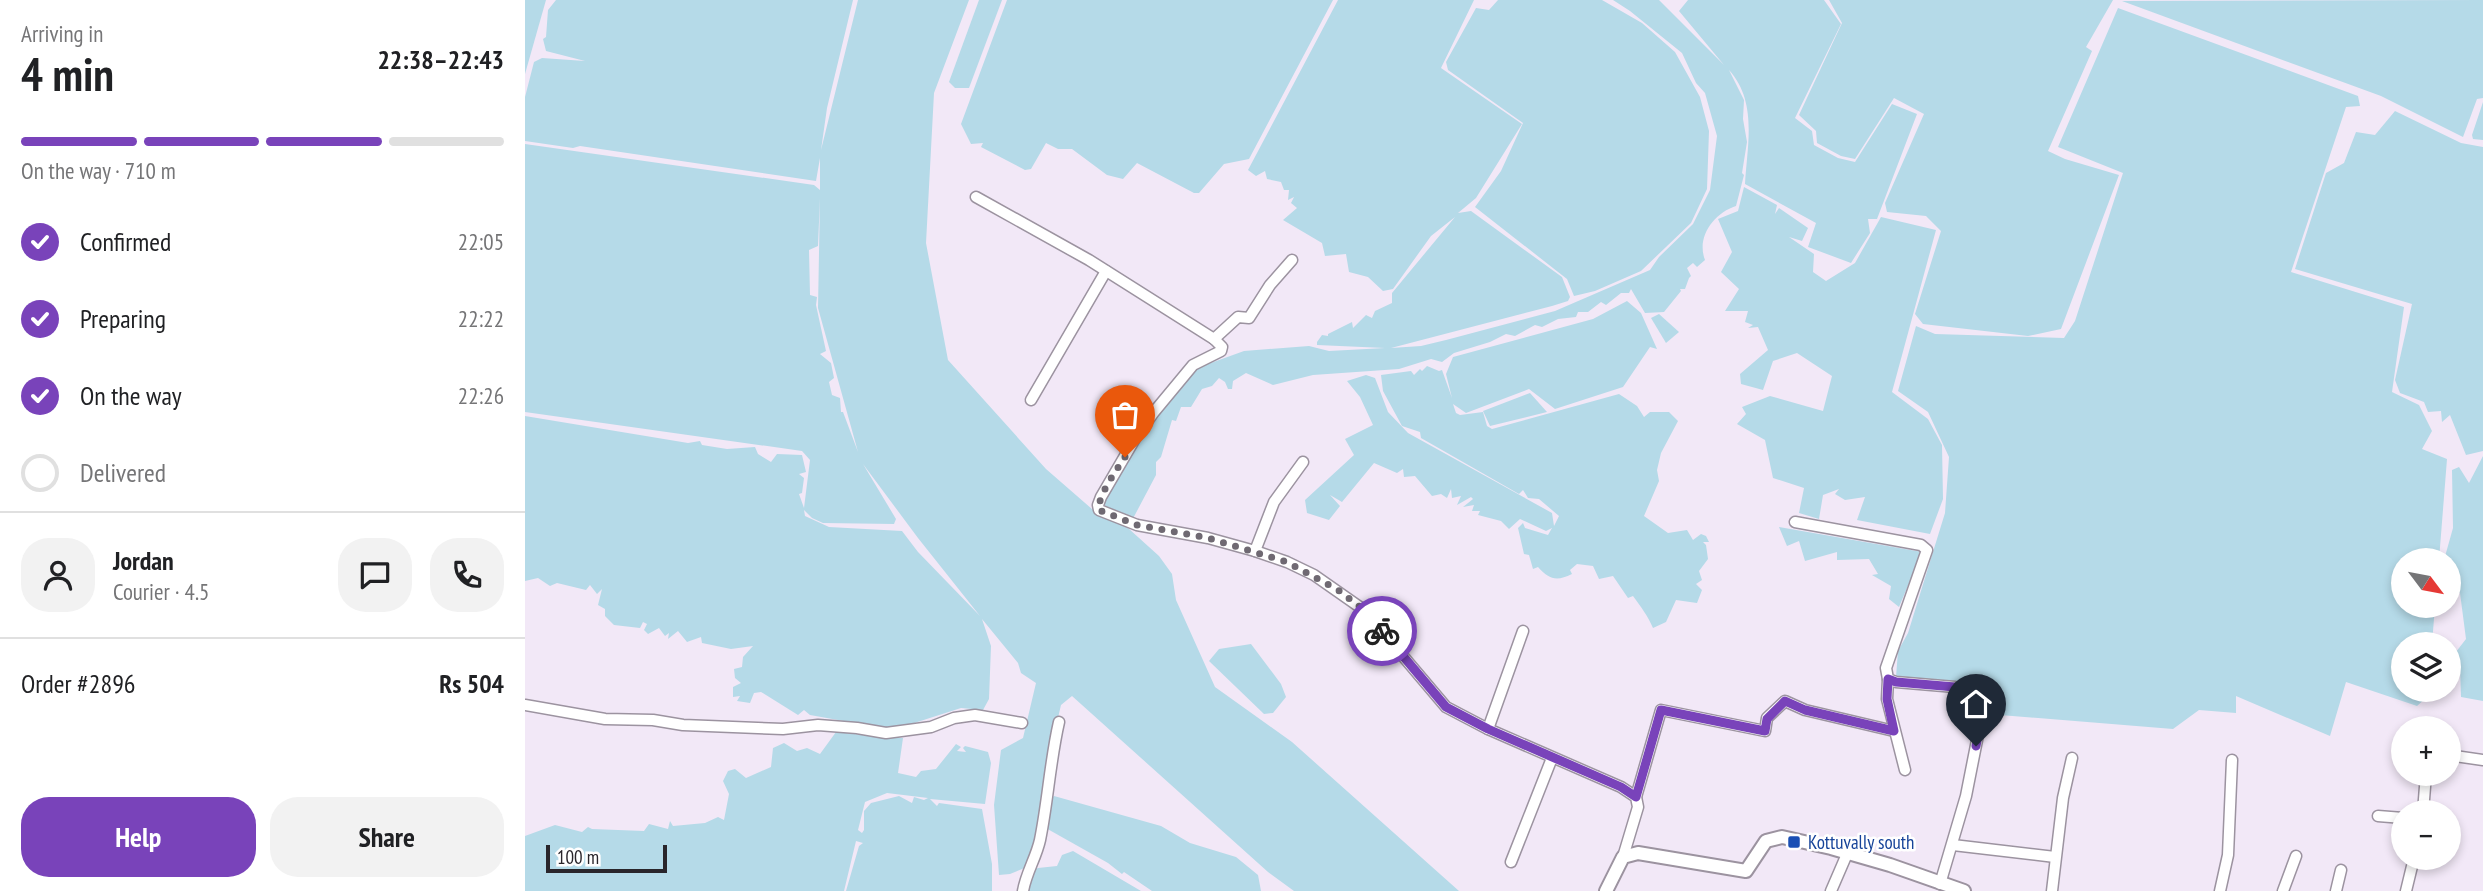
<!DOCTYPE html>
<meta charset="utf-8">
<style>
:root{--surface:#fff;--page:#f2f2f2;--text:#202124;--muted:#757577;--line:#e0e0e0;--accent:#7943ba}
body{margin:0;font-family:"PT Sans Narrow",sans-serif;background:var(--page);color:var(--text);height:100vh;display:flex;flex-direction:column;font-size:26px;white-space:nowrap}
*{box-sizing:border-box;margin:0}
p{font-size:23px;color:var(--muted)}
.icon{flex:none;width:38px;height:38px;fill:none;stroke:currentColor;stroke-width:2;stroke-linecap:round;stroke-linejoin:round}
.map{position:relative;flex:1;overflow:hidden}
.details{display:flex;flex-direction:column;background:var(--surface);width:525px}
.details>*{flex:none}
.needle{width:46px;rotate:122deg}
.controls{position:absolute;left:1866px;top:548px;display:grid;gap:14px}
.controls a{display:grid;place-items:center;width:70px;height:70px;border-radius:50%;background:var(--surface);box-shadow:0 4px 10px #0003;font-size:35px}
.scale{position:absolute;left:21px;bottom:18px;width:121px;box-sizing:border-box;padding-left:7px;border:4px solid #29252b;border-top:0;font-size:19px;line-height:24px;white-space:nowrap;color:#29252b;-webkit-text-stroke:5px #fff;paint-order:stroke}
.pin{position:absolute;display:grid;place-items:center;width:60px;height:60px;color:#fff;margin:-72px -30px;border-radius:50% 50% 50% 0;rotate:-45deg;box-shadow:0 0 7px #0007}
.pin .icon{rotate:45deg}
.courier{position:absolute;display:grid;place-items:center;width:70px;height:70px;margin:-35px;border:5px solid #7943ba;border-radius:50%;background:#fff;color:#222;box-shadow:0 2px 9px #0007}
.head em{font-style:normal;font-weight:700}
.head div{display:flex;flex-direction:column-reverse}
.head{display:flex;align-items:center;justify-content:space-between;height:119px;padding:0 21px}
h1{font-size:46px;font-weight:700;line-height:52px}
.bar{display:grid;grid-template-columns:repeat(4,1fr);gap:10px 7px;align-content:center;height:84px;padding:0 21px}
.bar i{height:9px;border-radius:5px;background:var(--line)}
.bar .on{background:var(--accent)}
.bar p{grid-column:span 4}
.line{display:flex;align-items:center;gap:18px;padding:0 21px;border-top:2px solid var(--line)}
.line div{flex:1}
.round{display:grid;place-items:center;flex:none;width:74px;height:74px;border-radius:28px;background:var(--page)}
ol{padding:0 21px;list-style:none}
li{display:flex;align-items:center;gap:21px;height:77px}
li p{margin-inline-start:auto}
li .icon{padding:7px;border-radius:50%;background:var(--accent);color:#fff;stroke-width:4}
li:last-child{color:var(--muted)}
li i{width:38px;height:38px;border:4px solid var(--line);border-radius:50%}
.action{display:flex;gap:14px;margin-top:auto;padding:14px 21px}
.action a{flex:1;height:80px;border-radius:28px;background:var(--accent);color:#fff;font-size:28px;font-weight:700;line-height:80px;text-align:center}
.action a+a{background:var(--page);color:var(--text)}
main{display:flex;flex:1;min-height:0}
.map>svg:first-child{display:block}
.water{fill:#b5dae8;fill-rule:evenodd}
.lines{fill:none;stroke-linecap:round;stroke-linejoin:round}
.minor-casing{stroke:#9c93a0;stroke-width:13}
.major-casing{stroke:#9c93a0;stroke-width:16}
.minor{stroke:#fff;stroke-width:10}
.major{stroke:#fff;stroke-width:12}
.done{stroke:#6f6972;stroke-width:7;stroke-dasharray:0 12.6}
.route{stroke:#7943ba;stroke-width:9}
.transit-dot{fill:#1a4fb4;stroke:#fff;stroke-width:2.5}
.labels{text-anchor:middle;stroke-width:5;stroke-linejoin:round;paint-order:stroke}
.transit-label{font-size:19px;fill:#164399;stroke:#fff;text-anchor:start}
</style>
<main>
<section class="details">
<div class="head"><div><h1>4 min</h1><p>Arriving in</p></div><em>22:38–22:43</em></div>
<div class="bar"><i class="on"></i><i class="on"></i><i class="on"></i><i></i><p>On the way · 710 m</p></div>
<ol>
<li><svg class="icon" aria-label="check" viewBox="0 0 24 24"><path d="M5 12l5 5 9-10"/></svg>Confirmed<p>22:05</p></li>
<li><svg class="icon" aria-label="check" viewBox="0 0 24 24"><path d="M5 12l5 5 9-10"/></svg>Preparing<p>22:22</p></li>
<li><svg class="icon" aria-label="check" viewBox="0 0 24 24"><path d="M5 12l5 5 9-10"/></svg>On the way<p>22:26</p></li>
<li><i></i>Delivered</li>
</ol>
<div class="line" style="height:126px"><a class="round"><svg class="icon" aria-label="person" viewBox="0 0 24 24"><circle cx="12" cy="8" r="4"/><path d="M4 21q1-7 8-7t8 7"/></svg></a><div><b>Jordan</b><p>Courier · 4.5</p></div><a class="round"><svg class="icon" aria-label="chat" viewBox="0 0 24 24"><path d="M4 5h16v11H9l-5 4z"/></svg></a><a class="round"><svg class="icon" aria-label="phone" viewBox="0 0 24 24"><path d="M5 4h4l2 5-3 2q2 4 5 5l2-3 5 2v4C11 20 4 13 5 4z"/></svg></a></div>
<div class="line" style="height:91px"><div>Order #2896</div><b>Rs 504</b></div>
<div class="action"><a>Help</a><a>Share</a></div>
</section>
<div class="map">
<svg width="1958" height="891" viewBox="0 0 1958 891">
<rect width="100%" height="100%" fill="#f2e8f7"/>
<g class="water">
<path d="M0,0H21L0,74Z"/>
<path d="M31,0H328L302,108L296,150L333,0H444L409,93L401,243L423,360L521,469L575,516L580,499L619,429L672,368L719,351L784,346L804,351L860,348L792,345V342L797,335L803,336V334L827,322L828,328L841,315L847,318L850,311L867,303V293L930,217L906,236L868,289L858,291L843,277L824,272L821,254L800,256L797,243L758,220L772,208L766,203L769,197L763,200L764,190H759L756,182L742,179L740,171L731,176L723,170L813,0H949L916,68L997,124L951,198L933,213L946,211L1037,277L1045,297L1043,301L1027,306L866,348L896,346L921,340L1030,311L1125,270L1134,257L1168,224L1185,190L1192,136L1180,93L1171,83L1157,53L1105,11L1088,0H1134L1199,65L1154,11L1163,0H1299L1316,24L1270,118L1287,131L1289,145L1313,158L1330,162L1367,104L1392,114L1352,219H1343L1345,233L1326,263L1283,247L1291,223L1220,184C1222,146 1233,102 1204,70L1219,100L1218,119L1222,142L1217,173L1219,175L1211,206C1189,213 1171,237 1180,260L1172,267L1168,263L1162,268L1166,276L1164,278L1160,289H1155L1156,291L1139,312L1120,313L1106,289L1104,293H1096L1081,305L1076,302L1063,312H1053L1051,317L1033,319L1017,327L1010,325L990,336L981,334L965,342L929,353L917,362L906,359L874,369L788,375L748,385L721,373L708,381L707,389H703L700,382L694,378L687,386L677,389L666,407H656L651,421L647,420L636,457L631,462V475L603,528L634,556L647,574L651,600L690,687L767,742L934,891H769L743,872L547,696L536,705L524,756L514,862L485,874L474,875L469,805L476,750L498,738L511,683L496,673L493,663L457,619L466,646L464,699L458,710L436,708L383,725L358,728L285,715L279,710L273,715L236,692L229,693L225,703L212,701L215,696L208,697V687L216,683L210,678L209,669L217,667L218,657L228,646L206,649L177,643L176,637L162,642L153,631L143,639L144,633L140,636L134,628L123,634L119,630L122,624L118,622L115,628L89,625L80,616V609L73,605L77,589L72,594L65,585L61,590L32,583L25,586L13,578L0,581V416L163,443L175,441L177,445L202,449L230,447L233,454L246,462L252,454L277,455L281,472L274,474L279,478L277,493L274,494L279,508L285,460L277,451L0,412V144L289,185L295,190V158L291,181L55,146L48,148L0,141V97L9,62L17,58L60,61L21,51L18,39L21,37L23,10ZM295,198L293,308L333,452L318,412H316L315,398L307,395L304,382L309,378L306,363L295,354L301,351L291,305L292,297L285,295L284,250L293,246ZM338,464L393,538L455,616L393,552L377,531L304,527L280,516L279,510L287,518L298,523L369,524L371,519Z"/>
<path d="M454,0H477L444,88H430L424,82Z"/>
<path d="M482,0H808L724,159L699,164L674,193H669L612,163L598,179L582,175L547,149H533L521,143L506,169L500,170L456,147L458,143L446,144L436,124Z"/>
<path d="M973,0H1077L1117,23L1150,52L1175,97L1184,131L1182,189L1166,223L1116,271L1070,291L1049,296L1042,279L950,207L976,171L998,123L923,70L921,62L951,8L964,10Z"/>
<path d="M1304,0H1588L1561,47L1567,51L1523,151L1540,159L1594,175L1536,329L1503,336L1398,324L1390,314L1416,231L1401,216L1362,212L1360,203L1399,114L1369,98L1330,159L1316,156L1292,143L1291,131L1274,115L1317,23Z"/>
<path d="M1958,0V98L1952,99L1938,137L1856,96L1597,1Z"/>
<path d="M1593,8L1833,96L1835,106L1821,107L1766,272L1879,307L1867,392L1894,405L1907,431L1897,449L1922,459L1914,560H1878V606H1910L1907,644H1878V690H1903L1902,697L1892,706L1821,682L1805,736L1711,696V713L1674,710L1648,729L1450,713L1445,706L1443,687L1430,683L1371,677L1373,651L1383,633L1420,513L1424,457L1403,412L1373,391L1391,326L1410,334L1539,338L1550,321L1598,173L1533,147Z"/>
<path d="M1958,102V140L1948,139L1947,135Z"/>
<path d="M1870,111L1936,143L1958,147V451L1941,455L1925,415L1917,422L1916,411L1903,412L1899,402L1875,393L1870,380L1887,304L1770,269L1801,173L1819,163L1831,132L1850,135Z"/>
<path d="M1219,187L1252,205L1250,214L1254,208L1283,228L1277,241L1264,237L1289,254L1288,272L1301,281L1330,263L1356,217L1411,230L1367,392L1403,419L1417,445L1418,499L1405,534L1332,520L1340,497L1320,500L1310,494L1314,489L1298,495L1294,519L1274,513L1279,488L1248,478L1240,440L1212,424L1221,414L1217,407L1245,396L1298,411L1307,376L1272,353L1248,361L1238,390L1216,384L1215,374L1243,350L1233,327L1223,328L1228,325L1220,322L1223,311H1200L1214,289L1196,272L1207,252L1193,219L1213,211Z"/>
<path d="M1102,301L1116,313L1132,349L1125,347L1098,387L1030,409L1004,389L941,413L928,404L931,413L935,415L958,412L962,426L967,429L1094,394L1112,406L1119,417L1125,412H1144L1153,421L1136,453L1132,470L1134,481L1119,516L1143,533L1162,530L1168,540L1176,534L1181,536L1184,542H1178L1181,545L1183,559L1174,571L1177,580L1171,584L1177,590L1172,603L1151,600L1141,622L1128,628C1123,616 1116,607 1108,596L1103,598L1088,576L1074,579L1068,566L1052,564L1045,570L1047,574C1031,582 1024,579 1013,567L1008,569L1004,555L999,554L993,528L998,523L1000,528L1023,535L1027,528L1021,531L995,519L984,529L976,521L953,515L955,511H947L949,505L938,507L948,499L946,497L932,505L936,496L927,498L926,489L922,498L916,494L907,496L890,476L879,477L878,469L872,473L849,463L817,502L805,495L815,506L804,520L782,513L780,500L829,455L820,439L848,425L835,397L822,381L841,375L850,378L863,412L883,433L1027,513L1029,526L1034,516L1014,499L1003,498L998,490L994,494L896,438L895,432L877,426L858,391L856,375L886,371L889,375L895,369L897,371L902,366L914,371L917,370L927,398L921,374L928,357L1068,319Z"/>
<path d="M1134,314L1154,332L1141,343L1126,318Z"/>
<path d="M1005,393L1022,412L965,426L958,411Z"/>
<path d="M1958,456V701L1936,697L1935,666L1924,661L1941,639L1935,593L1923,583V560H1919L1928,528L1927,470L1934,467L1944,483Z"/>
<path d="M1254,527L1397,552L1374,607L1364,599L1366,586L1347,575L1353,574L1344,559L1312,560V552L1280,561L1274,541L1262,546Z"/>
<path d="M726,644L756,684L761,697L748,713L739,714L684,661L694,649Z"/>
<path d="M311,732C333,734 355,738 378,738L373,773L391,777L396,771L411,769L431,744L436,747L432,751L441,752L438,748L440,746L463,752L466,763L460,804L405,799L412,806L414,803L457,809L467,864V891H321L334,846L338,843L331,841L319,891H0V836L30,825L57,832L63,827L67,829L119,831L124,824L143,829L145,821L148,826L180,823L193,817L199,820L204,794L198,781L203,771L210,769L221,778L246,767L248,748L259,743L272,751L282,748L295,754ZM362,793L403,798L399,800L389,797L387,803L374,796L346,803L339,811V830L337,833L333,830L340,802Z"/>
<path d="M529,796L636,826L665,843L711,857L733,875L736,891H627L599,872L597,874L583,863L519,827L521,804Z"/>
<path d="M548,851L616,891H501L504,872L513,868L532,866L537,855Z"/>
</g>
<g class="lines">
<g class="minor-casing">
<g id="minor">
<path d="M451,197L564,260L689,339L697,347L696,351L668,365L629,412L611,437L576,497L573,505L574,510L612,525L683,538L730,551L762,562L789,575L839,610L921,707L963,729L1096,787L1111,797L1113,807L1098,857"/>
<path d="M689,339L713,317L724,318L745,285L767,260"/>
<path d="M506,400L581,271"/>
<path d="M1270,522L1396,545L1402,550L1361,668L1363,679L1371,682L1430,687L1437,690C1438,695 1437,703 1439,707C1441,715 1451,714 1456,720L1441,796L1415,884"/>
<path d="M730,551L749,502L778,462"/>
<path d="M1363,679L1362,699L1380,770"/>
<path d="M0,705L80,719L128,720L158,725L258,729L293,725L332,728L361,733L406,727L429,718L450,715L497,723"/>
<path d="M963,729L998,631"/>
<path d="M1923,755L1958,760"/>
<path d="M1111,797L1136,710L1240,731L1242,718L1260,701L1280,710L1369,731"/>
<path d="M1898,812L1901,774"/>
<path d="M1853,816L1878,818"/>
<path d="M1428,845L1530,857"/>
<path d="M986,862L1027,758"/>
<path d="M498,891C501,873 511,858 515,840C523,801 525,761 534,722"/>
<path d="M1306,891L1322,854"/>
<path d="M1527,891L1538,798L1547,758"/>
<path d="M1695,891L1703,855L1707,760"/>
<path d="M1758,891L1771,856"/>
<path d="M1811,891L1816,870"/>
<path d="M1881,891L1889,858"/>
</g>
</g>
<g class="major-casing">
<path id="major" d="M1081,891L1098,857L1113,853L1221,871L1241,841L1257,837L1306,848L1365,865L1439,891"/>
</g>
<use href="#minor" class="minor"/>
<use href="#major" class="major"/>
</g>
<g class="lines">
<path class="done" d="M600,457C592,469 572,497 574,510L612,525L683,538L762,562L813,590L839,610L857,631"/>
<path class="route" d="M857,631L921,707L963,729L1096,787L1111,797L1136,710L1240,731L1242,719L1260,701L1280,710L1369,731L1362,699L1363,679L1371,682L1430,687L1437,690C1438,695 1437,703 1439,707C1441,715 1451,714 1456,720L1451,746"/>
</g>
<rect class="transit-dot" x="1262" y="835" width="14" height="14" rx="3.5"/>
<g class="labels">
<g class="transit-label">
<text x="1283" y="849">Kottuvally south</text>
</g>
</g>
</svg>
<div class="controls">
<a><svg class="needle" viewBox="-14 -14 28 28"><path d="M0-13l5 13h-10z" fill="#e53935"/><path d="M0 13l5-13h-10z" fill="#757577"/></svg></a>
<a><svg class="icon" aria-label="layers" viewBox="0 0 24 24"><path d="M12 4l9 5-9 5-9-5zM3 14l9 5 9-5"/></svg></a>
<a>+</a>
<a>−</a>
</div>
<div class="scale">100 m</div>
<div class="pin" style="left:600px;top:457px;background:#ea580c"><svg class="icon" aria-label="bag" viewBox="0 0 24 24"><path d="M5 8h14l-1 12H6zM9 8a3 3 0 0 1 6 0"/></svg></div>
<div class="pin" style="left:1451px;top:746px;background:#1f2937"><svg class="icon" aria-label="home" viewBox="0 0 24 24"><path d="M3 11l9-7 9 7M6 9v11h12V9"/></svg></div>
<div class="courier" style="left:857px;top:631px"><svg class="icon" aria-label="bike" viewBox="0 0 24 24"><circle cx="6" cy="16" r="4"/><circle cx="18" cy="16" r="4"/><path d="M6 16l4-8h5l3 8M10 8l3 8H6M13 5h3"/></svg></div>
</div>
</main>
